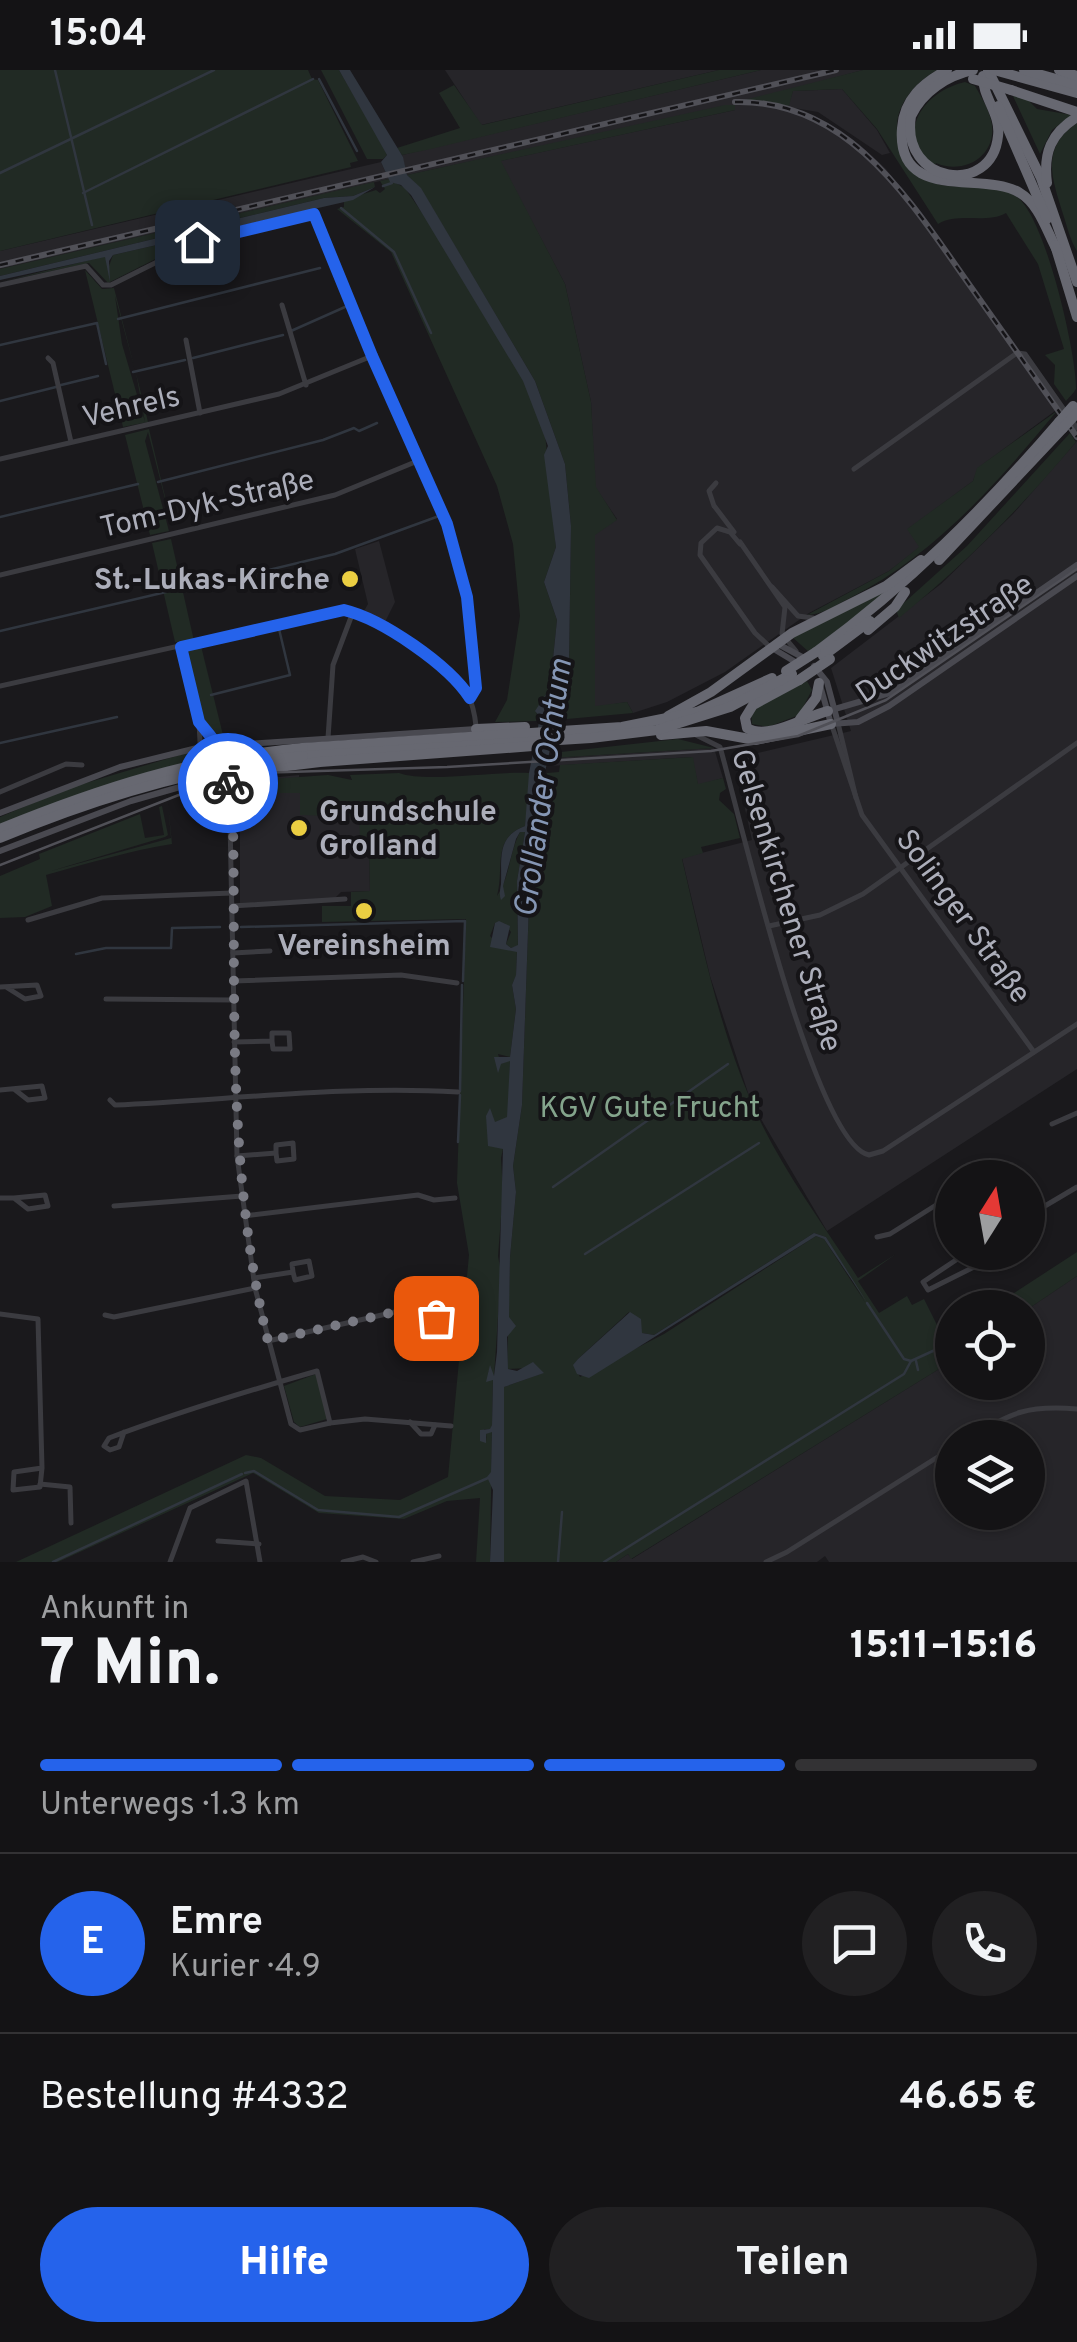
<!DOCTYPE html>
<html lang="de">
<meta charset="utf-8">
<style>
:root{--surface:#141315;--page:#212022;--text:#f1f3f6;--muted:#9d9ea0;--line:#333234;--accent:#2563eb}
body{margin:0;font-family:Overpass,sans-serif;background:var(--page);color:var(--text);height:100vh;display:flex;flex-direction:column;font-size:38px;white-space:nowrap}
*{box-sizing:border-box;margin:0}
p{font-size:32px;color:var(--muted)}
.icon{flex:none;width:55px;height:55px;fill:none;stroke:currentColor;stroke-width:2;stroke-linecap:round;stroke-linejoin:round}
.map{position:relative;height:1492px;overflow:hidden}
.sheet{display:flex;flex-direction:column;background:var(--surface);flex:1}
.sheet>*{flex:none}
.needle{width:65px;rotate:11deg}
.fabs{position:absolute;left:935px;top:1090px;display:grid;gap:20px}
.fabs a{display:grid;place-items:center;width:110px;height:110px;border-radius:50%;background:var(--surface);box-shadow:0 2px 8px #0004,0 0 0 2px var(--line);font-size:50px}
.pin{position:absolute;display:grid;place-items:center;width:85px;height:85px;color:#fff;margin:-42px;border-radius:20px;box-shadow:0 5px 15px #0006}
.courier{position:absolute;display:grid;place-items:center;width:100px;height:100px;margin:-50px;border:8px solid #2563eb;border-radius:50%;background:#fff;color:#222;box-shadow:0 2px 12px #0007}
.head em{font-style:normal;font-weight:800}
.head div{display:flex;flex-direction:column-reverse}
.head{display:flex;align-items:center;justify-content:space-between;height:170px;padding:0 40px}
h1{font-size:65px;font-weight:800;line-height:75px}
.bar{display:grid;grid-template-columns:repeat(4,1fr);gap:15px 10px;align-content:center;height:120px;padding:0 40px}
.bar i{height:12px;border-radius:8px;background:var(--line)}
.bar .selected{background:var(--accent)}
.bar p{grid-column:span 4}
.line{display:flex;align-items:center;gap:25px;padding:0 40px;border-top:2px solid var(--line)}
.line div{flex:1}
.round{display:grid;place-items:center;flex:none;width:105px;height:105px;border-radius:52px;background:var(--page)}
.primary-button{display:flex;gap:20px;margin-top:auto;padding:20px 40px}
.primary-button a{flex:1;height:115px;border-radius:60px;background:var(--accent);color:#fff;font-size:40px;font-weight:800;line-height:115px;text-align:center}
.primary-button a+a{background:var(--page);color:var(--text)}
.status{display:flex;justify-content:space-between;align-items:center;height:70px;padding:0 50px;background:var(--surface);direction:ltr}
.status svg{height:28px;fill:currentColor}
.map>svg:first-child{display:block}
.built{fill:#262529;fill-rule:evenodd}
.green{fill:#212a24;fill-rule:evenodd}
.water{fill:#30363f}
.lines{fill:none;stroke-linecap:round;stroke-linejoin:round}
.stream{stroke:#30363f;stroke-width:2.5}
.street{stroke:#3b3b40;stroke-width:5}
.secondary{stroke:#494950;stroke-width:6}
.highway{stroke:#676871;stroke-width:10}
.tram{stroke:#505057;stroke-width:2.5}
.rail-casing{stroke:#505057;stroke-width:6}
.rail{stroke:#151417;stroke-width:2.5;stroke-dasharray:8;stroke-linecap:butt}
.highway-bridge{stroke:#676871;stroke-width:10}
.done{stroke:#797a83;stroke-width:10;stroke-dasharray:0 18}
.route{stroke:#2563eb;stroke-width:12}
.poi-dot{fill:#ebce42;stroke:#151417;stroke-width:4}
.labels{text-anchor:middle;stroke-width:8;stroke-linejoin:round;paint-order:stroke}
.street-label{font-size:30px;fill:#acaeba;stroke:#151417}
.poi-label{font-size:30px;font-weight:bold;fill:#acaeba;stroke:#151417;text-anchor:end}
.park-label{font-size:30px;fill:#84a48c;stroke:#151417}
.water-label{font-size:32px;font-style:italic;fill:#8596b4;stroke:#151417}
</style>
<div class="status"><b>15:04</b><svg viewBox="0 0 49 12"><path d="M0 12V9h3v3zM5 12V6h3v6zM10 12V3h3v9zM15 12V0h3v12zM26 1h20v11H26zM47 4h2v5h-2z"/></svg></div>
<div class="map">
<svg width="1077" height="1492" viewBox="0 0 1077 1492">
<rect width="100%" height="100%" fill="#1a191c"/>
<g class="built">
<path d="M445,0H719L481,55Z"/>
<path d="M761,0H863L749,31L788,36L793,21L842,19L877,60L890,83L882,85L818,42L794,38L859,74L886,99L1059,338L978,398L973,411L908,459L920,477L889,501L809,543L725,602L667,632L633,643L627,632L595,637V464L617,449L595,417L591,332L565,214L500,91L735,40V35L412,104L407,105L402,85Z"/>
<path d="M381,92L389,109L0,199V181Z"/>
<path d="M1077,371V999L827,1161L751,1032L710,906L682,788L752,770L735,694L741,687L851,661L831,598L941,514L1013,444Z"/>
<path d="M379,471L395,532L385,552L364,541L368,534L355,479Z"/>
<path d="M714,678L723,708L698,715L692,687L550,696L551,688Z"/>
<path d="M299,705L301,744L359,746L369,779L370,821L341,822L333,830L240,833V711Z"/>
<path d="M1077,1206V1492H829L825,1486L817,1492H616L628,1484L632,1489L952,1291V1312H1028V1239ZM952,1368H1028V1442H952Z"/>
</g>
<g class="green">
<path d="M0,0H308L312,9L318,10L358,91L350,93L351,97L0,181Z"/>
<path d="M321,0H339L383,76L387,85L383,89H367Z"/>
<path d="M719,0H761L431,79L402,85L397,78L460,58L439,23L454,15L482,55Z"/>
<path d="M863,0H937C918,11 899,30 897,54C896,68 901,77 908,89C934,137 981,102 1017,127C1046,148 1077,287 1076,319C1073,324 1069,327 1066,331L1054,314L1055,295L1045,285L1064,279L1038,194L1006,143C988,154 957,142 938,154L877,59L842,19L793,21L789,36L744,30Z"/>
<path d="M965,12L975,16C982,28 990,41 992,55C996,87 963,105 936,93L933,97C893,64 924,21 965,12Z"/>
<path d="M1012,24L1028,30L1037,39L1072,45L1052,60L1040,84Z"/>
<path d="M725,35H735V40L501,91L565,214L591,332L596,417L617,450L595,465V636L627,632L633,643L556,650L569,595L571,456L565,394L535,311L421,119L407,105Z"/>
<path d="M1077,53V181C1070,170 1067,156 1063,144C1052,108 1040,78 1077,53Z"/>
<path d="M389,109L405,118L427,150L524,311L545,363L556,477L544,512L557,550L550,618L536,641L539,651L495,652L507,630L520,546L513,474L497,416L391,182L337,139L344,137V130L376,120L380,123L385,119L380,111Z"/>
<path d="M374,112L375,117L353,126L324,128L0,206V199Z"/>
<path d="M319,138L197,168L108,213L89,193L0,212L106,186L109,196L113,185Z"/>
<path d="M85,200L102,219L114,218L135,300L115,226L122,274L145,352L136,303L148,352L123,357Z"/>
<path d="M1057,341C996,414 936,484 850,528C836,535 822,545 807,545L889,501L919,477L907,459L973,411L977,398Z"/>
<path d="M149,359L173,460L148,362L145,371L169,461L150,465L125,365Z"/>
<path d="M1070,363L1076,372C1023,436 964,495 899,548L896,540L967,476Z"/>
<path d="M171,469L194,571L175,572L152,473Z"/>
<path d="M893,517L809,582L791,566Z"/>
<path d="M201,576L224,669L202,652L184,579Z"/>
<path d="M807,611L812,620L799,645L768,657L752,654L751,641Z"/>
<path d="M678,669L714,678L551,688L552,683Z"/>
<path d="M190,682L192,691L0,755V747L66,719Z"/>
<path d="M693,687L698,714L723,708L726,719L720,723L719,730L734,744L740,768L701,777L703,783L682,789C701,870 718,954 751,1031C778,1094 821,1151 858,1208L896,1184L858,1211L879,1243L907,1226L912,1235L924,1229L943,1267L952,1262V1291L631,1489L628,1484L616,1492H504V1317L543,1303L528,1298L507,1299L510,1187L516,1122L513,1096L522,1035L530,804L538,733L547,703L559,702L560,695ZM814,1163L826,1167L865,1232L824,1169L816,1166L664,1264L580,1307L574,1295L578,1289L629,1242L642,1263L654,1265Z"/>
<path d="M399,703C426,713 495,701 529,703L531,706L525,756C491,769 505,798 497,826C510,807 509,783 520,762H525L517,811L518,876L511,878L506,874L511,862L504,853H495L490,866L501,877L517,881L516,906L512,915L516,939L510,987L498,984L501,994L510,990L509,1052L501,1088L503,1122L498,1186L501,1202L494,1306L488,1301L493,1309L492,1355L491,1359H484L487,1371L486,1364L492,1361L490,1492H476L480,1428L447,1431L404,1449L319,1443L253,1403L58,1492H16L246,1385L261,1388L325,1426L400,1430L448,1407L469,1185L457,1113L466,849L322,852V836H351V822L370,821L369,779L360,770L359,747L300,745V723H272L271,709L328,705L352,710L350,705Z"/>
<path d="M168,734L172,774C129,781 89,793 46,805L52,836L25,847L0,848V806L40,789L39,784L140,744L145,768L164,765L159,737L162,736L168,765L165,767L51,801L171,768Z"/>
<path d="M1077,1182V1206L1028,1239L991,1238Z"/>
<path d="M316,1304L327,1349L300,1357L294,1352L284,1316Z"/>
</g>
<g class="water">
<path d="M339,0H350L403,87L407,105L421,118L535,311L565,394L571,456L569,595L538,733L530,804L522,1035L513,1096L516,1122L510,1187L509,1247L516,1256L507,1267L508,1299L517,1301L533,1292L544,1303L504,1317V1492H490L493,1420L487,1407L491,1402L492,1362L486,1364V1373L480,1371V1360L490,1359L492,1355L493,1310L486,1312L490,1295L494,1306L497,1282L503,1079L488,1076L486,1046L490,1038L495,1052L507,1047L510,991L501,994L498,1003L494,987H510L516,939L512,915L516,905L517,882L490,877L495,853L499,851L510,856L506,874L511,878L518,875L517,811L525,762H520L516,769L503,816L505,826L501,830C499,825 500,820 501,814C502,789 496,767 525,756L529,703L540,647L535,641L550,618L557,550L544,512L556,477L544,385L548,376L523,311L411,125L401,115L390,112L381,92L387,85Z"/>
<path d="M375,117L353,130L113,185L109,191L110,212L105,187L0,210V206L324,128L353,126Z"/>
<path d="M814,1163L826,1167L868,1234L824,1169L816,1166L589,1308L577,1304L573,1295L578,1289L630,1242L641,1249L642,1263L654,1265Z"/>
</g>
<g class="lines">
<g class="stream">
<path d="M55,0L92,155"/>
<path d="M319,9L357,81"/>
<path d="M0,103L214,0"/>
<path d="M383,116L392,113"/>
<path d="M83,123L313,9"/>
<path d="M341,138L394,182L431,263"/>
<path d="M118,249L320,198"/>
<path d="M291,261L345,237"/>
<path d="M0,275L97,253L106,294"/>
<path d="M193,288L283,265"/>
<path d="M133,302L185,290"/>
<path d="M61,315L98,306"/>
<path d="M0,331L56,317"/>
<path d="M158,412L323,370L354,358L359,361L377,353"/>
<path d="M0,447L138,414"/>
<path d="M186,520L335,484L439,446"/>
<path d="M0,561L166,522"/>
<path d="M211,625L290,605L279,559"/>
<path d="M0,673L117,647"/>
<path d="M241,857L465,851L463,911"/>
<path d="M76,884L106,878H171L172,858L220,857"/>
<path d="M460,1021L462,915"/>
<path d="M458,1072L460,1025"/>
<path d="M553,1117L728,994"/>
<path d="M585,1184L759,1073"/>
<path d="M867,1233L904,1289L911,1291"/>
<path d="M916,1291L918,1300"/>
<path d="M245,1403L254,1401L318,1440L399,1447L488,1408"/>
<path d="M53,1492L242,1404"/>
<path d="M558,1492L562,1442"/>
<path d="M604,1492L904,1304L911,1291L935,1280"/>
</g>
<g class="street">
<path d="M0,215L86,196L103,215H111L197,172L314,144L372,286L447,454L467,527L476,618L469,628"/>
<path d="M282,235L306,315"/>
<path d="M186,270L200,343"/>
<path d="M48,288L53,293L71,372"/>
<path d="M0,389L279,324L372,286"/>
<path d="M854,399L1017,283L1025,284L1077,358"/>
<path d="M714,436L709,421L716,413"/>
<path d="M715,437L734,462"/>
<path d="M740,472L785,537L782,564L796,581"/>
<path d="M740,474L730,462L717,458L701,473L700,485L755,563L770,577"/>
<path d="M0,505L335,425L420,390"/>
<path d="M772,517L798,546L813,548"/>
<path d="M181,577L199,652L201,692"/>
<path d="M0,616L344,539C378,549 451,595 468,625C473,635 475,646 476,656"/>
<path d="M199,652L228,688"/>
<path d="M838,653L856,728"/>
<path d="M832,656L862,745L1034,982"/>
<path d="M696,665L720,677C738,738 814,1074 869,1085L883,1081L1077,954"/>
<path d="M328,668L333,595L353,542"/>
<path d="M208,707L220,718L228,733"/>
<path d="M0,722L66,694L82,695"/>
<path d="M232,836L345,829"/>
<path d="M28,850L102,828L232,823"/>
<path d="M769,856L820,845L863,824L1077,673"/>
<path d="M233,883L270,881"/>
<path d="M234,911L401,905L457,913"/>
<path d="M0,917L37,915L41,926L25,929L6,917"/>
<path d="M106,929L233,930"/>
<path d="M234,972L272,971L273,979H290L289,963H272V971"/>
<path d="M0,1020L42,1016L45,1028L28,1030L14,1019"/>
<path d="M110,1030L115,1035C229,1030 345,1015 458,1022"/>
<path d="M1052,1054L1077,1043"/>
<path d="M237,1086L276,1083L277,1091L294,1089L293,1073L276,1075V1083"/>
<path d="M0,1128H14L28,1139L48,1136L45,1125L14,1128"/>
<path d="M114,1136L242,1126"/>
<path d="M244,1146L418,1125L434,1130L455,1128"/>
<path d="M1028,1146L1077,1117"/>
<path d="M877,1167L890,1164L952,1125"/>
<path d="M968,1182L923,1212L928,1220L996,1186L994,1182"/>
<path d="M254,1208L293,1202L295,1210L312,1206L309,1191L292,1194L293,1202"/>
<path d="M442,1236L440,1246L414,1249L408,1239L453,1234"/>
<path d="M0,1244L38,1249L42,1398L40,1417L13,1420L14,1402L42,1398"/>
<path d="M105,1245L114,1247L255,1218"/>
<path d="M268,1271L408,1239"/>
<path d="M410,1352L421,1364H431L435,1355"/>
<path d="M330,1353L365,1349L451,1356"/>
<path d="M124,1362L119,1377L110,1380L104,1376L109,1368C178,1342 247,1321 317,1301L330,1353L300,1360L291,1354L255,1218L237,1086L229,704"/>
<path d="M970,1368C1011,1342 1028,1335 1077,1339"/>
<path d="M40,1414L70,1417L71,1453"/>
<path d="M218,1471L259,1474"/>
<path d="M170,1492L190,1438L246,1411L260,1492"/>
<path d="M343,1492L363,1487L376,1492"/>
<path d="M413,1492L439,1486"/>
<path d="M766,1492L787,1482L952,1378"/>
</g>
<g class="secondary">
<path d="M778,574L804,588"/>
<path d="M772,578L797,593"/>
<path d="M814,596L827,612L838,653"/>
<path d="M820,615L831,654L858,652L889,636L1077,506"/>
<path d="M828,641L893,622L1077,495"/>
<path d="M0,743L120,697L201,677L476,659"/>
<path d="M0,781L131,731L229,703"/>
</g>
<g class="highway">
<path d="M947,0C923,13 904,29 902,58C896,134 983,100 1020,123C1039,134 1047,162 1057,180"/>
<path d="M973,0C947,6 923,21 911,46C900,114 992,127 998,66C1001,44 982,27 983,6"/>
<path d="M988,0L1041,108L1077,212"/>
<path d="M994,0L1077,23"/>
<path d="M1024,0L1077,15"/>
<path d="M1059,0L1077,6"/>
<path d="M1011,20L1077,42"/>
<path d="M998,36L1047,149"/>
<path d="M1047,113C1043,83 1051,63 1077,47"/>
<path d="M1055,175L1077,247"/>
<path d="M939,490L1063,358"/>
<path d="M868,560L895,537L905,522"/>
<path d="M816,582C908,515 985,438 1059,352"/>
<path d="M823,586L870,551"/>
<path d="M799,610L753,635L745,648L747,658C768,671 806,646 828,641"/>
<path d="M668,646L711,622L792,563L886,516L921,490"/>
<path d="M800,649L816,628L819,613"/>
<path d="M476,659L525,657"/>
<path d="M661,665L706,661L755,670L831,654"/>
<path d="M303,678L622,657L697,642L772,608"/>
<path d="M303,686L591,668L657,660L730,637L792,604"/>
<path d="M229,703L320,692L533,676"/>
</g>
<path class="tram" d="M0,795L189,721L256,703L447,697L711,681L798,666L886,630L1077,499"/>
<g class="rail-casing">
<g id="rail">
<path d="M735,32C850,29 912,134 971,217C1006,267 1042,317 1077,367"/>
<path d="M0,195L836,0"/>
</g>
</g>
<use href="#rail" class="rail"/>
<g class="highway-bridge">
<path d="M973,9L1011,20"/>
<path d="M1059,352L1073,336"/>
<path d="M1063,358L1077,343"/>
<path d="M786,601L816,582"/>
<path d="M799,610L830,589"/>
<path d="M0,759C98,719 196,687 303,678"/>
<path d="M0,768C98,727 197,697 303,686"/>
</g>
</g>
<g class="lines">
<path class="done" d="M228,713L233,753C236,927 226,1100 268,1271L408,1239L414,1249L436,1248"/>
<path class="route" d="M197,172L314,144L372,286L447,454L467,527L476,618L470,628C449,595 382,549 344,540L181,577L199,652L230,690L228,713"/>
</g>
<g class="poi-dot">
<circle cx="350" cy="509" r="10"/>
<circle cx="299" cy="758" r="10"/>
<circle cx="364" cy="841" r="10"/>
</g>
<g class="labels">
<g class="street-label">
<text transform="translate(131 336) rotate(-13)" y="10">Vehrels</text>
<text transform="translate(207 433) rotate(-13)" y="10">Tom-Dyk-Straße</text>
<text transform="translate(944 568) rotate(-34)" y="10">Duckwitzstraße</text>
<text transform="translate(787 830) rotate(73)" y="10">Gelsenkirchener Straße</text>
<text transform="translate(964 846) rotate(54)" y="10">Solinger Straße</text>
</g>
<g class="poi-label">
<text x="330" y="519">St.-Lukas-Kirche</text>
<text x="319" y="751" text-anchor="start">Grundschule<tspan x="319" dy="34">Grolland</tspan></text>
<text x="364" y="885" text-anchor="middle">Vereinsheim</text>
</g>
<g class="park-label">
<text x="650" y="1047">KGV Gute Frucht</text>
</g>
<g class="water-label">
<text transform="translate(542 718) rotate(-82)" y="11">Grollander Ochtum</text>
</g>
</g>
</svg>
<div class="fabs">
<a><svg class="needle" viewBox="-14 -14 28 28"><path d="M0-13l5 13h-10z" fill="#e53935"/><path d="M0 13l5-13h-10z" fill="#9d9ea0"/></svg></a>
<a><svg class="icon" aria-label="locate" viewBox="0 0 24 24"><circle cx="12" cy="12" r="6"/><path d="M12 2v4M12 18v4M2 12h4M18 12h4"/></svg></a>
<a><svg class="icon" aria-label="layers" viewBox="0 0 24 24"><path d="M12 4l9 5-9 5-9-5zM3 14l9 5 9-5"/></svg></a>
</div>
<div class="pin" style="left:436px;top:1248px;background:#ea580c"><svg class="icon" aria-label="bag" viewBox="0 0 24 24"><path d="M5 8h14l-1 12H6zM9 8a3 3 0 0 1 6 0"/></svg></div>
<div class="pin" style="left:197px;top:172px;background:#1f2937"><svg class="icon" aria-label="home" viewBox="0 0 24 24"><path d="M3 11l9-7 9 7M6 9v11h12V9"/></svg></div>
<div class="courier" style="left:228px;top:713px"><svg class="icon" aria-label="bike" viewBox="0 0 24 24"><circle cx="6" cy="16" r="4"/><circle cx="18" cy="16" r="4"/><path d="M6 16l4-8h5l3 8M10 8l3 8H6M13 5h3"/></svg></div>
</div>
<section class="sheet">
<div class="head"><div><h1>7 Min.</h1><p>Ankunft in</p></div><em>15:11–15:16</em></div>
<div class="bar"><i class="selected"></i><i class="selected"></i><i class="selected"></i><i></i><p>Unterwegs · 1.3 km</p></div>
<div class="line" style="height:180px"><b class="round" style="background:var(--accent);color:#fff">E</b><div><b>Emre</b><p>Kurier · 4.9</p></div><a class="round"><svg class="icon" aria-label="chat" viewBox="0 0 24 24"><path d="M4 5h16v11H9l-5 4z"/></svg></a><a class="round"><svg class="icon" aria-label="phone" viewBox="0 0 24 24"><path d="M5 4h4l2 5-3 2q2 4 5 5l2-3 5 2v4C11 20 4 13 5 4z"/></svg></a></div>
<div class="line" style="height:130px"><div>Bestellung #4332</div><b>46.65 €</b></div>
<div class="primary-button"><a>Hilfe</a><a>Teilen</a></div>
</section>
